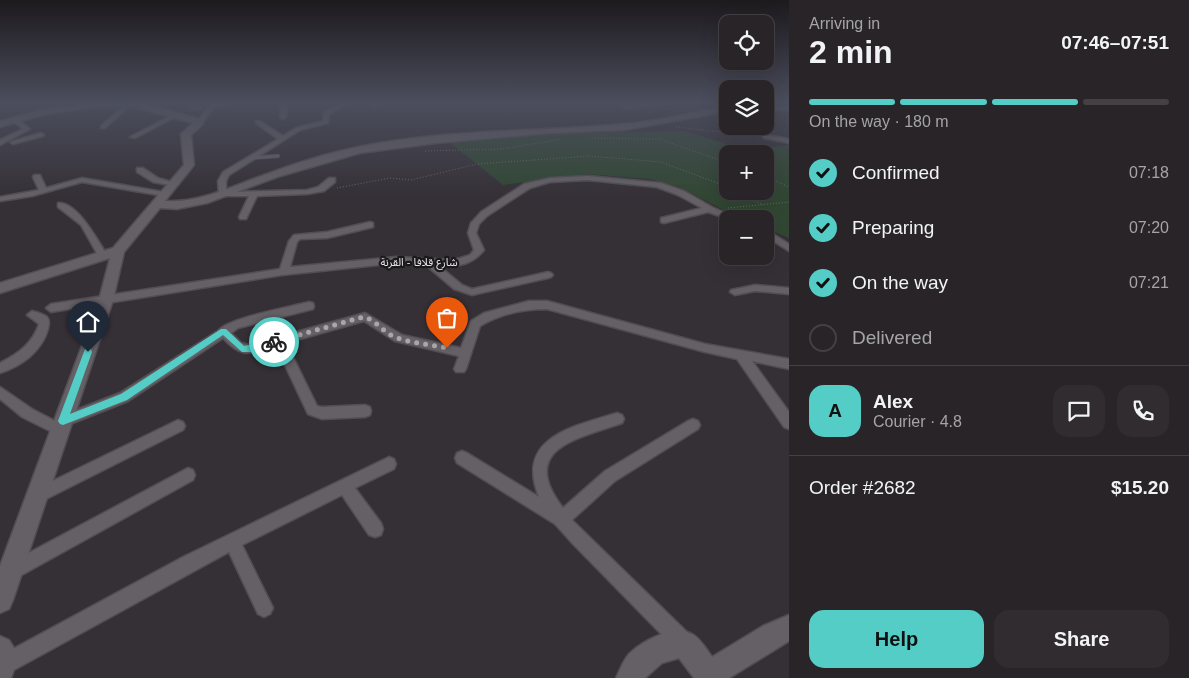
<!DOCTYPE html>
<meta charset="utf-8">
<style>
:root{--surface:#282428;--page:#302c30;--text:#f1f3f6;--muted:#a5a4a8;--line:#444145;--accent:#54cdc6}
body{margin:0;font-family:Helvetica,"Noto Sans Arabic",sans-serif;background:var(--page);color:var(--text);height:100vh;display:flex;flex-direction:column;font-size:19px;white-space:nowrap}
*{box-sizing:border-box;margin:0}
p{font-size:16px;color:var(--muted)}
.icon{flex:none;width:28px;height:28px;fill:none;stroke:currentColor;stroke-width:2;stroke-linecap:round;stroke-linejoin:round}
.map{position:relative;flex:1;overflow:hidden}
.panel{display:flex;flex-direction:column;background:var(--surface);width:400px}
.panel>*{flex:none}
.buttons{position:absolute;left:719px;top:15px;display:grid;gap:10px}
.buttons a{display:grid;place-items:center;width:55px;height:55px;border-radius:10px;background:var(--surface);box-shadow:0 5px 20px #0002,0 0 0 1px var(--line);font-size:25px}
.pin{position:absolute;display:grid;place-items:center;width:42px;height:42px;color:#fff;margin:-51px -21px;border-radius:50% 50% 50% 0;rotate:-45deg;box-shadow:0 0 5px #0007}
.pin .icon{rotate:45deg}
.courier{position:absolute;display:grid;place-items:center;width:50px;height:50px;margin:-25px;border:4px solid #54cdc6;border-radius:50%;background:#fff;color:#222;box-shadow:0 1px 6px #0007}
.head em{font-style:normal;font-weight:700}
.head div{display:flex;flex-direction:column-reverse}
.head{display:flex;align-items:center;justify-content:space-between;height:85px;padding:0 20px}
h1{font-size:32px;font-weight:700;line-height:38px}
.bar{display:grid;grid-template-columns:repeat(4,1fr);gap:8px 5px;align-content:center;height:60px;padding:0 20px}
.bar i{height:6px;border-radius:4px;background:var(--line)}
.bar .on{background:var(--accent)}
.bar p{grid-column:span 4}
.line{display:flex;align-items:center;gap:12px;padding:0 20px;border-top:1px solid var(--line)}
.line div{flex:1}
.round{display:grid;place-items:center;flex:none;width:52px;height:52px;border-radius:15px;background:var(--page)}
ol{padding:0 20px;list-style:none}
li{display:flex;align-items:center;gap:15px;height:55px}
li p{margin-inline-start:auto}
li .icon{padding:5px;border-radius:50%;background:var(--accent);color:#111;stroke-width:4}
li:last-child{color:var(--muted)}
li i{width:28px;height:28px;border:2px solid var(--line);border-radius:50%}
.primary-button{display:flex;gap:10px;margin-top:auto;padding:10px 20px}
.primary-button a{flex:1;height:58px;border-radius:15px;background:var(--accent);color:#111;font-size:20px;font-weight:700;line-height:58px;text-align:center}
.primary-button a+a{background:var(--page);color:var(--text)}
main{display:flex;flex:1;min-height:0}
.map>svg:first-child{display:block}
.green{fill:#314733;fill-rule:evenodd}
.building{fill:#544259}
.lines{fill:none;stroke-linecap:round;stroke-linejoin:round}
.lane-casing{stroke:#514d52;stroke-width:4.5}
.street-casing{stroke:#514d52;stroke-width:3}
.secondary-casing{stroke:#514d52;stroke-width:3}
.path{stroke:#6d696e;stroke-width:1;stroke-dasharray:1 2;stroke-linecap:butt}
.lane{stroke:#656066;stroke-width:3}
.street{fill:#656066;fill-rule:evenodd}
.secondary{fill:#656066;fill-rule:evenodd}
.route{fill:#54cdc6}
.done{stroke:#a9a6aa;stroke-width:5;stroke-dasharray:0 9}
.labels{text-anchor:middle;stroke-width:4.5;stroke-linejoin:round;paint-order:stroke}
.far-street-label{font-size:11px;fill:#e8e5e9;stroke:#1b191c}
</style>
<main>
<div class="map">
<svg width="789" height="678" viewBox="0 0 789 678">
<rect width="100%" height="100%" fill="#353036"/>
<path class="green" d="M684,131L747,150L789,145V238L765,228V219H741L679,187L650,179L587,174L503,185L449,142L563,133ZM728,154H765V191H728Z"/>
<path class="building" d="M191,102H206L201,111L186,112Z"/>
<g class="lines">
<g class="lane-casing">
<path id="lane" d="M251,158L278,156"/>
</g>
<g class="street-casing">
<g id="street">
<path d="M221,102H244L214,107L202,123H198L197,122L210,104Z"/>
<path d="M281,102H287L286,117L283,119L280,117Z"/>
<path d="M342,102H350L329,114L328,123L300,130L229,175L226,181V192L307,190L318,187L329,178H335V182L324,191L307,194L257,196L246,219H240L239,217L249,196H219L218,181L223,172L278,139L256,123V121H260L283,136L296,128L323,121L324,112Z"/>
<path d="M373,102H380L374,107L371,105Z"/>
<path d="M657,102H682L626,109L623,107Z"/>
<path d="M127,103L132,104L105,128H101V126Z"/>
<rect x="765" y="106" width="24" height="4"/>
<path d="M172,115L177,116L135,138L130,137Z"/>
<path d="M13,119H17L30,129L0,145V140L23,129L13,121Z"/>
<path d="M41,133L44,135L43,136L13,144L10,142Z"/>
<path d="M766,135L789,139V143L764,138L763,137Z"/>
<path d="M137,168H143L158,178L179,184L175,186L153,182L137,172Z"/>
<path d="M34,175H40L46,188L82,178L164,192L168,194L164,196L82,182L32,196L0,201V197L39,190L33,177Z"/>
<path d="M588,176L661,183L684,191L712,207L739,219H728L708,212L664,223L661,222V218L702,208L678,195L657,187L588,180L550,182L530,188L487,216L479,224L476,233L484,250C472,265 457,267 439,266L462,285L472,289L548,272L551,273L553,275L551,277L548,278L472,295L454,289L426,265L397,263L282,275L51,312L46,308L51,304L280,269L289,241L294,235L327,232L370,222L373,223V227L327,238L300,239L297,242L290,267L397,257L454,260L470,255L474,250L468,233L471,223L481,212L524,184L550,178Z"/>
<path d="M58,203C77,201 98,241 107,255L105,257H99L81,225L58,207Z"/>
<path d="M765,229L789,244V251L765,236Z"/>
<path d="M755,285L789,288V294L755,291L735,295L730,292L731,290Z"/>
<path d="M529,301H547L705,344L789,359V369L752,361L789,412V429L784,427L737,359L705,352L547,309C524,309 500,314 480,326L466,369L464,372H456L454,369L459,356L395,341L364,321L286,343L317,406L322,407L365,405L370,407L371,411L370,415L365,417L322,419L308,414L276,346C250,353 243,360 223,338L128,401L65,426L67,430L65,434L60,436L22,417L0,399V387L32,409L57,422L58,417L120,393L218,331C228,318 290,307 309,302L313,303L314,306L313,309L238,328L231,333L241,343L249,345L365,313L402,335L461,348L471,321L484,313Z"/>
<path d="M32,311C36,312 44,314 47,317C50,320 49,325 48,329C42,351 22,366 0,373V363C19,353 32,344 39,324L27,315Z"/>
<path d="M617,413L622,415L624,419L622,423C578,439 517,448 563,508L605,471L688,421L693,419L698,421L700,425L698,429L615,481L572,520L691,636L693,643L691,650L684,652L677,650L667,640L573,544L555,524L457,463L455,458L457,453L462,451L467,453L539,497C514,437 575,426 617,413Z"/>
<path d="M178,420L183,422L185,426L183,430L42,501L37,503L32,501L30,496L32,491Z"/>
<path d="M389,457L394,459L396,464L394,469L355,488L381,523L383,529L381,535L375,537L369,535L342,495L242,545L273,608L270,614L264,617L258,614L229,552L12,671L5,673L0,671V656L183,557Z"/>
<path d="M188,468L193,470L195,475L193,480L18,577L12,579L6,577L4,571L6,565Z"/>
</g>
</g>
<g class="secondary-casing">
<g id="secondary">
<path d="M99,102H139L203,120V124L191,135L194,165L165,201C201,203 234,185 267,174C296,163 328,153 358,147C445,129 535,132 623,124C655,122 688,113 720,108L713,102L728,104V111L624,130L549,133L436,143L360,153L277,177L207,203L177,209L160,208L124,252L113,300L13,600L9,609L0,613V566L99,300L110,258L0,293V283L113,248L184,165L181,134L193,123L126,105L84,108L42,115L0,127V121L41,110Z"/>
<path d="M789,615V641L729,678H694L679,658L662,663L645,678H616C620,670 623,661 629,654C642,641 674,624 692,634C700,638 707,650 712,657L763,626Z"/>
<path d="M0,636L9,640L19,656L11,678H0Z"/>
</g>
</g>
<g class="path">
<path d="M676,127L758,136"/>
<path d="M589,138L659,139L728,163"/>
<path d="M425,151L502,149L562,139"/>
<path d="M765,176L789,187"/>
<path d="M337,188L390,178L411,180L477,164L589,156L661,162L728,187"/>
<path d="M736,191L763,205"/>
<path d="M728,208L789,202"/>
</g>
<use href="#lane" class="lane"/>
<use href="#street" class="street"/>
<use href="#secondary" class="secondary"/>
</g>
<linearGradient id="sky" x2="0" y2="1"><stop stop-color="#1d1a1e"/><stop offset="0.52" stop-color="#4b4e5d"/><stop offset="1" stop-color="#4b4e5d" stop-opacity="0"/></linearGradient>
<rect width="789" height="197" fill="url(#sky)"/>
<path class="route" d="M221,329H226L244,346L274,339L278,342L251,352H242L223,335L127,400L63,425L60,424L58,421L85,349H91L92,352L70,414L121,394Z"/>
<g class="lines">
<path class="done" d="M274,342L363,317C373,318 381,329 389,334C405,343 429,344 447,348"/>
</g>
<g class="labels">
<g class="far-street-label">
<text x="419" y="266">شارع قلافا - القرنة</text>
</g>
</g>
</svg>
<div class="buttons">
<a><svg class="icon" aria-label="locate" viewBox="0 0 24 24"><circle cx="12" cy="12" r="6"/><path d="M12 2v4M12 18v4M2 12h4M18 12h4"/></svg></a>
<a><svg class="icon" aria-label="layers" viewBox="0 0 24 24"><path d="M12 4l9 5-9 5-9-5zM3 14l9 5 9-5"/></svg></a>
<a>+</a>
<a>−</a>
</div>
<div class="pin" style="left:447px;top:348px;background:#ea580c"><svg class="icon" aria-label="bag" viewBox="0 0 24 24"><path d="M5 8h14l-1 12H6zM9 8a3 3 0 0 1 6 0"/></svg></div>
<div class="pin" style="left:88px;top:352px;background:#1f2937"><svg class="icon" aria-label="home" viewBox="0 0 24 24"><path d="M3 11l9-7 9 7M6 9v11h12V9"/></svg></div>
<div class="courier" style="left:274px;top:342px"><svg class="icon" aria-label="bike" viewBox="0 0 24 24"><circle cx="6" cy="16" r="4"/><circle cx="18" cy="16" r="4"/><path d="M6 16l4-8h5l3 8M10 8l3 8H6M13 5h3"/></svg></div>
</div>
<section class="panel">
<div class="head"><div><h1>2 min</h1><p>Arriving in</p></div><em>07:46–07:51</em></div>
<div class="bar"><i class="on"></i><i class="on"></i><i class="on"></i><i></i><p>On the way · 180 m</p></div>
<ol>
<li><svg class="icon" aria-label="check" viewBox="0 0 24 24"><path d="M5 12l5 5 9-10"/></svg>Confirmed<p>07:18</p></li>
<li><svg class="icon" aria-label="check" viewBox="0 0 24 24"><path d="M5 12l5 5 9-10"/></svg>Preparing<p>07:20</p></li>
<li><svg class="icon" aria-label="check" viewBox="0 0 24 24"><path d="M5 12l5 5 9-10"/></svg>On the way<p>07:21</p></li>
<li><i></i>Delivered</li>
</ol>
<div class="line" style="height:90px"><b class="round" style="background:var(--accent);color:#111">A</b><div><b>Alex</b><p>Courier · 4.8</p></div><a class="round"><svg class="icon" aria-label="chat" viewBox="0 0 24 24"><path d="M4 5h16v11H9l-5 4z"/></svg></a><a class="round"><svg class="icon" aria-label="phone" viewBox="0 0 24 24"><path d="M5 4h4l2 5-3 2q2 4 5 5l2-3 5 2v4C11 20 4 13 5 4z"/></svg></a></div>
<div class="line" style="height:65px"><div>Order #2682</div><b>$15.20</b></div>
<div class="primary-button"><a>Help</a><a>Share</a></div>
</section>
</main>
